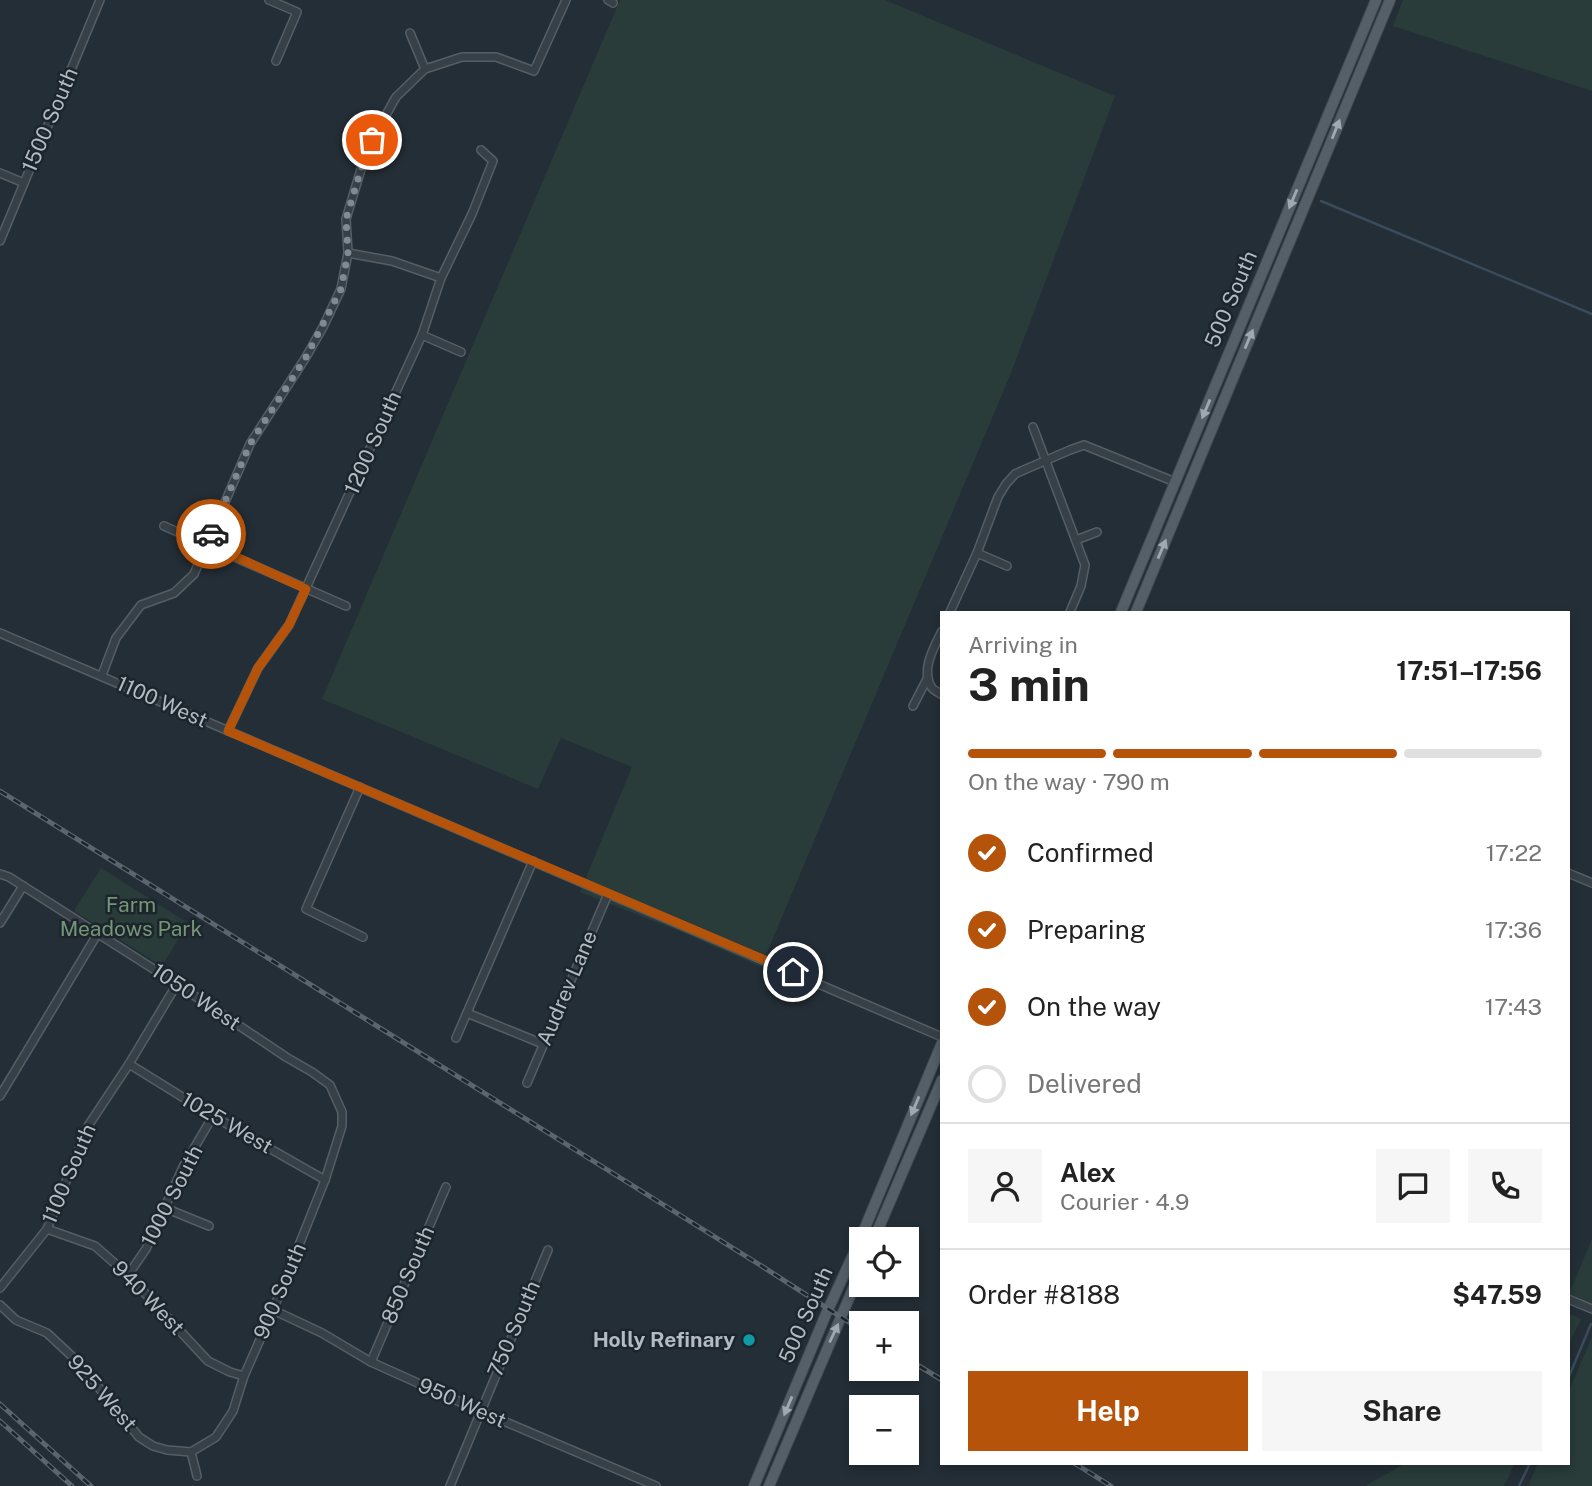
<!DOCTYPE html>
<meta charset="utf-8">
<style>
:root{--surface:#fff;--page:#f6f6f6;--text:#222;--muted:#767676;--line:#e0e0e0;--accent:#b45309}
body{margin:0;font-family:"Public Sans",sans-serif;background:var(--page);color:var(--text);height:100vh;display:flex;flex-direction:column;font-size:26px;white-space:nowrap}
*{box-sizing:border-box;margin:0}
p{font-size:23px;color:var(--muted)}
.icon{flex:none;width:38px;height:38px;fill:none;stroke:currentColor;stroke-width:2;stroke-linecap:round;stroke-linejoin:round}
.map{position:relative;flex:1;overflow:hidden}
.details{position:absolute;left:940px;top:611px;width:630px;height:854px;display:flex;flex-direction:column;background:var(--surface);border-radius:0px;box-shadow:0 4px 10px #0003}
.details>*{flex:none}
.controls{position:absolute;left:849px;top:1227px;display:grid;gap:14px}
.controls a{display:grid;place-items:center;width:70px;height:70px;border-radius:0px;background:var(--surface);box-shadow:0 4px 10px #0003;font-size:35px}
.pin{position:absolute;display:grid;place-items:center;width:60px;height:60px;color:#fff;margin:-30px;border:4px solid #fff;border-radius:50%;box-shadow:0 2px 7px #0007}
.courier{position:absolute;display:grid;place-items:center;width:70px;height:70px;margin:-35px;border:5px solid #b45309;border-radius:50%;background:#fff;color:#222;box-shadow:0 2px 9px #0007}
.head em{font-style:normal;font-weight:700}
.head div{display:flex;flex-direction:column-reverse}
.head{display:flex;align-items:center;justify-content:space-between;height:119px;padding:0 28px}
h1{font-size:46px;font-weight:700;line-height:52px}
.bar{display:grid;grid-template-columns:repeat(4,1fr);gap:10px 7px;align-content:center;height:84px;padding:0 28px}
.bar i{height:9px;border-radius:5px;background:var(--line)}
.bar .active{background:var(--accent)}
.bar p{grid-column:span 4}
.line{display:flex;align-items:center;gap:18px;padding:0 28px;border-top:2px solid var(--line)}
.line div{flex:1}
.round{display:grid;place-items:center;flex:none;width:74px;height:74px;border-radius:0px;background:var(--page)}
ol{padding:0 28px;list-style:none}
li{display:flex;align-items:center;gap:21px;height:77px}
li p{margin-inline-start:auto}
li .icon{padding:7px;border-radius:50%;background:var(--accent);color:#fff;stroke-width:4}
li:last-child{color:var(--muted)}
li i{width:38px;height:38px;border:4px solid var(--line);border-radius:50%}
.button{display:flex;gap:14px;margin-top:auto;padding:14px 28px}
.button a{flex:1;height:80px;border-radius:0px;background:var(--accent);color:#fff;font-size:28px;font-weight:700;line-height:80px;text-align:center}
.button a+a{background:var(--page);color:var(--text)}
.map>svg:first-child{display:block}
.green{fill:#293c39}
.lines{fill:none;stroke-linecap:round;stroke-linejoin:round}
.stream{stroke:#3a4c5c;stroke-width:2.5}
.minor-casing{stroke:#555e65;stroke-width:10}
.major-casing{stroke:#414950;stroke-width:12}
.minor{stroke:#374047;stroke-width:7}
.major{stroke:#555f67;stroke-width:10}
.rail-casing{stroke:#5a656e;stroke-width:5}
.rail{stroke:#1d252c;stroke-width:2.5;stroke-dasharray:8;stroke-linecap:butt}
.oneway{fill:#9fa9b1}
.done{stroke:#808a92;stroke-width:7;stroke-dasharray:0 12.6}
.route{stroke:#b45309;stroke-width:9}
.culture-dot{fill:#0f9aa8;stroke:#1d252c;stroke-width:2.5}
.labels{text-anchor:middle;stroke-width:5;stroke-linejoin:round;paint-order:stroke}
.street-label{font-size:21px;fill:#b2bbc3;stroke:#1d252c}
.park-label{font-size:21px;fill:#749677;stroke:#1d252c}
.poi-label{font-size:21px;font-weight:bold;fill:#b2bbc3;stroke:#1d252c;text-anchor:end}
</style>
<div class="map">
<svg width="1592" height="1486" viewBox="0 0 1592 1486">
<rect width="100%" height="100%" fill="#242e36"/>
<g class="green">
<path d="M620,0H885L1115,96L1011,373L761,967L684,933L580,892L632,767L561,738L538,789L322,699Z"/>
<path d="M1403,0H1592V91L1393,26Z"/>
<path d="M101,868L188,923L162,966L74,911Z"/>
<path d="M1592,1239V1303L1569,1294Z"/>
<path d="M1568,1313L1581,1319L1568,1346Z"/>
<path d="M1592,1337V1486H1528L1538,1463H1568V1393Z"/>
<path d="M1406,1463H1515L1504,1486H1365Z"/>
</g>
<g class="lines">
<g class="stream">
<path d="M1321,201L1592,314"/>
<path d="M1568,1379L1591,1324"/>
<path d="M1519,1486L1530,1463"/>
</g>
<g class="minor-casing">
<g id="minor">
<path d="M269,0L297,12L276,61"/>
<path d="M608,0L613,3"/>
<path d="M410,33L425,69"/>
<path d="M0,173L24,183"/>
<path d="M0,241L100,0"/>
<path d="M348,253L392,261L441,278"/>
<path d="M422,335L461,352"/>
<path d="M1033,427L1085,565L1081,586L1070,612"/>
<path d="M164,526L346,606"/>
<path d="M1076,540L1097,532"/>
<path d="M977,553L1007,566"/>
<path d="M950,612L977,553L998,497L1006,484L1015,474L1026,469L1070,450L1084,445L1175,482"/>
<path d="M942,631C934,647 920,671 932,688C932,689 941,694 942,695"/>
<path d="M0,633L942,1037"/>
<path d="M102,675L116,638L141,605L174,593L194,574L250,444L306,357L323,327L341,289L348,253L346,219L362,166L372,140L396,97L425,69L462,57H496L534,71L566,0"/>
<path d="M913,706L928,677"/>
<path d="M228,731L258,668L289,625L422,335L441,278L472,214L493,161L481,150"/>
<path d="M360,787L306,909L363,937"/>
<path d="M1568,873L1592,883"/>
<path d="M0,874L9,877L177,984L286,1057L312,1072L330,1085L342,1112V1126L325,1180L273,1310L244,1376L233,1411L216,1437L191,1452"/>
<path d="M0,923L23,886"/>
<path d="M467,1013L543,1044"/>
<path d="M456,1038L533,861"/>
<path d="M129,1064L213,1116L325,1180"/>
<path d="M527,1083L608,894"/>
<path d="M0,1096L98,933"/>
<path d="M165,1208L209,1226"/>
<path d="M47,1229L95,1246L128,1275L208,1361L230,1372L244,1376"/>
<path d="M128,1275L146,1249L183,1167L213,1116"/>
<path d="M0,1288L47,1229L88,1126L129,1064L177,984"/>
<path d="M1568,1299L1592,1309"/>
<path d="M0,1305L16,1320L47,1333L78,1362L139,1437L153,1446L167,1450L191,1452"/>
<path d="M273,1310L322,1333L371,1362L480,1411L656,1486"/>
<path d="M371,1362L446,1187"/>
<path d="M191,1452L197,1476"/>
<path d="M450,1486L548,1250"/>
</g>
</g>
<g class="major-casing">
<g id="major">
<path d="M1121,612L1376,0"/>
<path d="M1136,612L1390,0"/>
<path d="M874,1239L942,1080"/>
<path d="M754,1486L826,1314L859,1242L942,1043"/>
<path d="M769,1486L861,1270"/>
</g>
</g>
<use href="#minor" class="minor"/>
<use href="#major" class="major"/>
<g class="rail-casing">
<g id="rail">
<path d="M0,791L760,1265L861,1330"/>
<path d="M906,1358L942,1380"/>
<path d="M0,1404L91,1486"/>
<path d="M0,1421L72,1486"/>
<path d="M1074,1463L1111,1486"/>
</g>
</g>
<use href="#rail" class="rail"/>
</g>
<defs><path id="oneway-solid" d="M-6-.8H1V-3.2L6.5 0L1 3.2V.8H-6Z" transform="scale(1.75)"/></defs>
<g class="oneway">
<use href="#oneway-solid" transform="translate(1336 129) rotate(-68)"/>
<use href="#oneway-solid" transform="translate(1293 199) rotate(113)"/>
<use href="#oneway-solid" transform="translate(1249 339) rotate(-67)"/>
<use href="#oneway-solid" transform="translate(1206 409) rotate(113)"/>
<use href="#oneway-solid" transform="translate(1162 549) rotate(-67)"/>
<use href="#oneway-solid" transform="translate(915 1106) rotate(113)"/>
<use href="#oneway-solid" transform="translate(834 1333) rotate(-65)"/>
<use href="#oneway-solid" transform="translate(788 1406) rotate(113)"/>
</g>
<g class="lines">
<path class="done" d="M211,534L250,444L306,357L341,289L348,253L346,219L362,166L372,140"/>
<path class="route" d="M211,534L206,543L306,589L289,625L258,668L228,731L793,972"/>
</g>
<circle class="culture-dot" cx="749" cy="1340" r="7"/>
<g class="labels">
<g class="street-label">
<text transform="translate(50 120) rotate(-67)" y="7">1500 South</text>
<text transform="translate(1231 299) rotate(-67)" y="7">500 South</text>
<text transform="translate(373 443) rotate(-66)" y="7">1200 South</text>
<text transform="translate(162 702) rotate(24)" y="7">1100 West</text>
<text transform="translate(567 988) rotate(-67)" y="7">Audrev Lane</text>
<text transform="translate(196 997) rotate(34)" y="7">1050 West</text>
<text transform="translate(227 1123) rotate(30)" y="7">1025 West</text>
<text transform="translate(69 1174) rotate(-67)" y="7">1100 South</text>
<text transform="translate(172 1196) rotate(-63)" y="7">1000 South</text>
<text transform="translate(408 1275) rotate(-67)" y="7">850 South</text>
<text transform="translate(280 1291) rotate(-67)" y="7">900 South</text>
<text transform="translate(148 1298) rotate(46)" y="7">940 West</text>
<text transform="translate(806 1315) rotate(-66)" y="7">500 South</text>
<text transform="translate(514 1329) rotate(-67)" y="7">750 South</text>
<text transform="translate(102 1393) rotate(49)" y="7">925 West</text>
<text transform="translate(462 1403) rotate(24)" y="7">950 West</text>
</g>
<g class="park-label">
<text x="131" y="912">Farm<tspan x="131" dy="24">Meadows Park</tspan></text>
</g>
<g class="poi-label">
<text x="735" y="1347">Holly Refinary</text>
</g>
</g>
</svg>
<div class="controls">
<a><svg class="icon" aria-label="locate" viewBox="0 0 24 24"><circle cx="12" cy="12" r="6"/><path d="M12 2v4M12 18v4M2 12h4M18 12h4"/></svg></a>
<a>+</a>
<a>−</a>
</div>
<div class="pin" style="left:372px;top:140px;background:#ea580c"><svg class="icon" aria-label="bag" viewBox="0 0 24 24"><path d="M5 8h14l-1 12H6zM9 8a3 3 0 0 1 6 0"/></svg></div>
<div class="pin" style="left:793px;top:972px;background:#1f2937"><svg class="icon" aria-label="home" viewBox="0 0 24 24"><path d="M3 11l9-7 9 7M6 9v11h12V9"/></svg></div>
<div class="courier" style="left:211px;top:534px"><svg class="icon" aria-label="car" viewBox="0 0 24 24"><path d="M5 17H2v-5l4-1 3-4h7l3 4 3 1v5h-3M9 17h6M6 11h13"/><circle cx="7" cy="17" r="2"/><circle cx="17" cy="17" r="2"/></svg></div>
<section class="details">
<div class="head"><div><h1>3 min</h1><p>Arriving in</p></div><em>17:51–17:56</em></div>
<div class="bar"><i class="active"></i><i class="active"></i><i class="active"></i><i></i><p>On the way · 790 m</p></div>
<ol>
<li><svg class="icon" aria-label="check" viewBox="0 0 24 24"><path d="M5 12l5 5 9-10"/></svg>Confirmed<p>17:22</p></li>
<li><svg class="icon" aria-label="check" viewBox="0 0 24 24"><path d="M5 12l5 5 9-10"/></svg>Preparing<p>17:36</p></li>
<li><svg class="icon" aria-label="check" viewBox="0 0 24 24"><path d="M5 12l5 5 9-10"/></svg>On the way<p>17:43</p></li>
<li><i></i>Delivered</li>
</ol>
<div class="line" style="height:126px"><a class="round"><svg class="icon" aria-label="person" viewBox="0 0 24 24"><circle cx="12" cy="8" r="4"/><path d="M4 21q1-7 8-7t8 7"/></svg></a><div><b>Alex</b><p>Courier · 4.9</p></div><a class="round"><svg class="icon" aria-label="chat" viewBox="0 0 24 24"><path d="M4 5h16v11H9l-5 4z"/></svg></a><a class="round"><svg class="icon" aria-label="phone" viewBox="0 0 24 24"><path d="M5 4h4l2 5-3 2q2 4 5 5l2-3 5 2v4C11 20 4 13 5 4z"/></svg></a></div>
<div class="line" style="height:91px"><div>Order #8188</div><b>$47.59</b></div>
<div class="button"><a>Help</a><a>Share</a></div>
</section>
</div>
